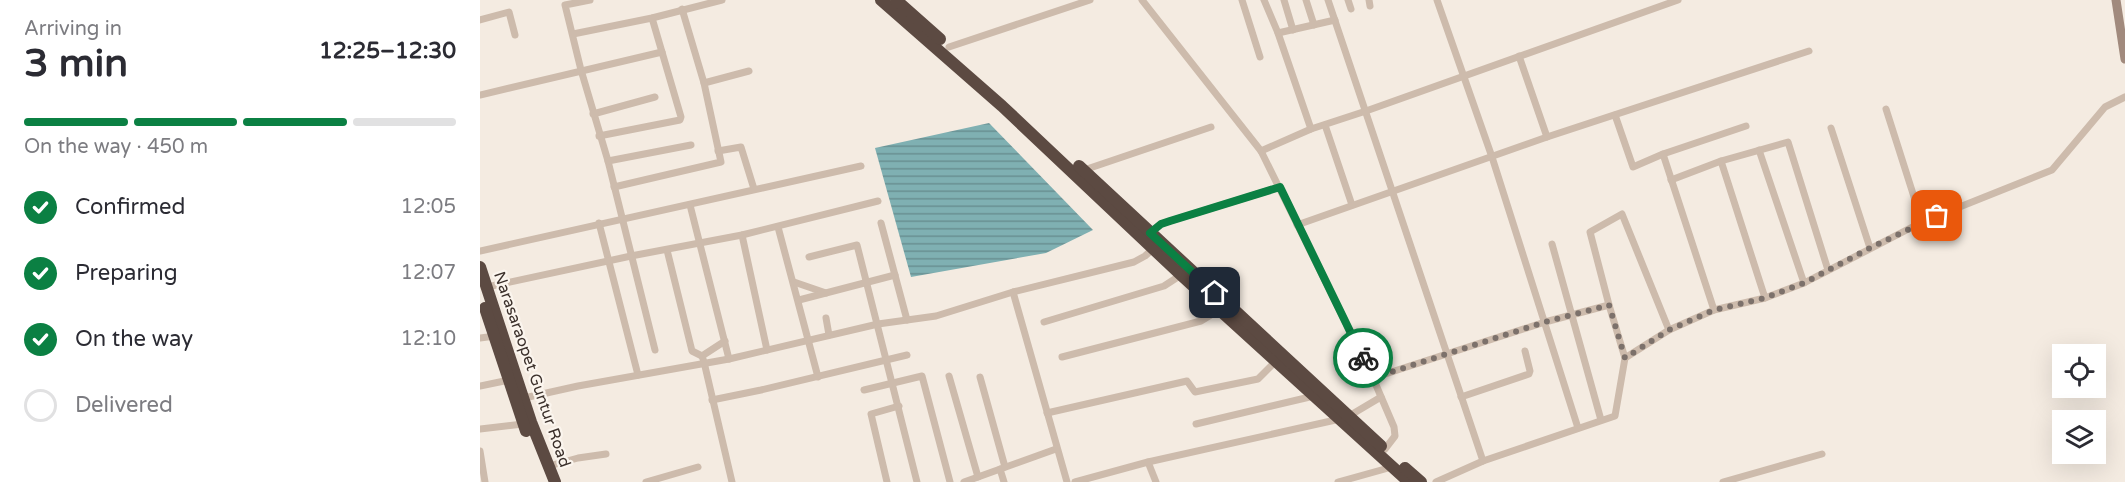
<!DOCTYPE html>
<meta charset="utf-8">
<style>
:root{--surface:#fff;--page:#f7f7f7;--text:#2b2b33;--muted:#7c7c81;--line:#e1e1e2;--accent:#0b8043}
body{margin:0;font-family:"Varela Round",sans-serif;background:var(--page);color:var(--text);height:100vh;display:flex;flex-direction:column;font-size:22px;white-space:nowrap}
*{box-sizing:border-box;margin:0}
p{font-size:20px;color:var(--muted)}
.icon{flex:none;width:33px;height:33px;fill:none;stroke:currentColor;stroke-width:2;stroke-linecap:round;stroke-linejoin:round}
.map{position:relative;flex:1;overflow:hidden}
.panel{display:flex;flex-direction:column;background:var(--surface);width:480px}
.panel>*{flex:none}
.buttons{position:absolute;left:1572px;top:344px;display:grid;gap:12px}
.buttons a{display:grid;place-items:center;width:54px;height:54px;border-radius:0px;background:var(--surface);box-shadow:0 6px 24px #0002;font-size:30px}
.pin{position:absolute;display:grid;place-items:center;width:51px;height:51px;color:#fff;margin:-26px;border-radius:12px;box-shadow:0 3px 9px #0006}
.courier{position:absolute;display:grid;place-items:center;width:60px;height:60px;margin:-30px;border:4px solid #0b8043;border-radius:50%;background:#fff;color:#222;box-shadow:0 2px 8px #0007}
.head em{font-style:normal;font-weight:700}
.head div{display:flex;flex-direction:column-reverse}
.head{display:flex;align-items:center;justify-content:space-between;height:102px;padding:0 24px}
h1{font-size:39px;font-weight:700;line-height:45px}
.bar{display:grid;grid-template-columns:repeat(4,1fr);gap:9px 6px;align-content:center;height:72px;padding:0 24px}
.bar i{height:8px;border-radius:4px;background:var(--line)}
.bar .selected{background:var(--accent)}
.bar p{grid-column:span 4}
ol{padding:0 24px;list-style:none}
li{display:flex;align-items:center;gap:18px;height:66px}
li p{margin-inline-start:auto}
li .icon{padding:6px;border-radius:50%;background:var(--accent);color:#fff;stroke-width:4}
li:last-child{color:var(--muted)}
li i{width:33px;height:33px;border:3px solid var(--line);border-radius:50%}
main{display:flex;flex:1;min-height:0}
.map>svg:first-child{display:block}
.water{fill:url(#water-rules)}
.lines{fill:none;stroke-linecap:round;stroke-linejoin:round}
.street{stroke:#cdbbac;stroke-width:7}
.secondary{stroke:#a18a7d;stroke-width:9}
.highway{stroke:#5c4a42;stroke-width:12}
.done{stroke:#7c716b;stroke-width:6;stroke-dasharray:0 10.8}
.route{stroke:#0b8043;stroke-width:8}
.labels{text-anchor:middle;stroke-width:4.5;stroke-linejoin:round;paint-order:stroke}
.street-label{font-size:16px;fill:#3b302b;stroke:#fbf5ee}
</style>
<main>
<section class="panel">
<div class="head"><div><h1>3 min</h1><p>Arriving in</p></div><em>12:25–12:30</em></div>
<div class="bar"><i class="selected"></i><i class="selected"></i><i class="selected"></i><i></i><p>On the way · 450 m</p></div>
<ol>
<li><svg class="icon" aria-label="check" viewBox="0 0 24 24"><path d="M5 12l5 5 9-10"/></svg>Confirmed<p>12:05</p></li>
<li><svg class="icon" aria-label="check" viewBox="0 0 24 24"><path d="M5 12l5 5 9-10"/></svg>Preparing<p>12:07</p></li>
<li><svg class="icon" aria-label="check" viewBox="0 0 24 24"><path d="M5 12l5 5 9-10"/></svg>On the way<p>12:10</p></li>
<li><i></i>Delivered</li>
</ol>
</section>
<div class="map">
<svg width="1645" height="482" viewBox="0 0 1645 482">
<defs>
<pattern id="water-rules" width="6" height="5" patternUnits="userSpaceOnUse" patternTransform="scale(1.5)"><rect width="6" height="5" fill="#7fb0b2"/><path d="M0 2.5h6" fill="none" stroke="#699091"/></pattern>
</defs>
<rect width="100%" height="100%" fill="#f4ebe1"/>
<path class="water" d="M509,123L613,230L566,253L431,277L395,148Z"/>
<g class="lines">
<g class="street">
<path d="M110,0L85,5L101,70L128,161L175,350"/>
<path d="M662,0L781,151L893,378L914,427L915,436L905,449"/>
<path d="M762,0L780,57"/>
<path d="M784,0L798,33L831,129"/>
<path d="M804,0L813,30"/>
<path d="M826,0L834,25"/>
<path d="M848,0L1003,461"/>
<path d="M868,0L871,9"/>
<path d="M889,0L890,6"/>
<path d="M957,0L1012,157L1098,428"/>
<path d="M0,20L29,12L35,35"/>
<path d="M798,33L855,20"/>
<path d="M93,34L172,18L242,0"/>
<path d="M469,47L610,0"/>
<path d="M1039,56L1067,137"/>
<path d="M224,83L269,71"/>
<path d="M0,95L182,52"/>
<path d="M1406,109L1442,222"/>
<path d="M113,114L175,97"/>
<path d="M1135,115L1153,167L1183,154L1266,126"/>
<path d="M845,125L872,205"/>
<path d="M1351,128L1390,248"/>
<path d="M119,136L200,120L201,117L172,18"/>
<path d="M1279,150L1324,283"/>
<path d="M238,151L261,147L274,189"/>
<path d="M781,151L831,129L886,111L1198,0"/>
<path d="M1183,154L1234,310"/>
<path d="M128,161L211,145"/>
<path d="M1241,161L1285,298"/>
<path d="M604,170L731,127"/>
<path d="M1191,180L1241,161L1308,142L1348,270"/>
<path d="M134,187L241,162L224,83L202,9"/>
<path d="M210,205L249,359"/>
<path d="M119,223L158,375"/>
<path d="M401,223L427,320"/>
<path d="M817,225L1067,137L1329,51"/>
<path d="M298,227L338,377"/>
<path d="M670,233L681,224L690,221L800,187"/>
<path d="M262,235L287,350"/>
<path d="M1072,244L1121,420"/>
<path d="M187,250L212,351L222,356L224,362L252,482"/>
<path d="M0,251L381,166"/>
<path d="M329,257L377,245L437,482"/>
<path d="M314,282L346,293"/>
<path d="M7,287L151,256L262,235L398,201"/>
<path d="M533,292L587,482"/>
<path d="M319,300L415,275"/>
<path d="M346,318L349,335"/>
<path d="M564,322L684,286L701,275"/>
<path d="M0,338L15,336"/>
<path d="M222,356L245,341"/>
<path d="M582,357L721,321L739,310"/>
<path d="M1145,358L1129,305L1110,232L1142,214L1189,330"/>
<path d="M469,376L498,477"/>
<path d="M500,377L525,467"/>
<path d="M893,378L1065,322L1129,305"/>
<path d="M0,386L29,380"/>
<path d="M384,390L442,376L470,482"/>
<path d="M981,397L1049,374L1050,371L1045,351"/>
<path d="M44,398L98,386L249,359L398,324L456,316L533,292L654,262L665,256L673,249"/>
<path d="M232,400L281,390L427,355"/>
<path d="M567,413L707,381L715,392L778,379L796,361"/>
<path d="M869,416L901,397"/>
<path d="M716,424L834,396"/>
<path d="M0,429L43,424"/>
<path d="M0,451L5,482"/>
<path d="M668,462L676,482"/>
<path d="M69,466L98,458L126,454"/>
<path d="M520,469L524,482"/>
<path d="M166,482L218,467"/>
<path d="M407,482L391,414L419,406"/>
<path d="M484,482L576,449"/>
<path d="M595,482L668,462L860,419"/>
<path d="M858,482L912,467"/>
<path d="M956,482L1003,461L1135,416L1145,358L1189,330L1234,310L1285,298L1324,283L1442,222L1572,170L1625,107L1645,97"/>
<path d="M1243,482L1342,454"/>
</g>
<path class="secondary" d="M1636,0L1645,59"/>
<g class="highway">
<path d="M401,0L522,106L701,275L929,482"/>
<path d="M416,0L460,39"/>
<path d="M599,166L901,446"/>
<path d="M0,267L51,422L75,482"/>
<path d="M5,308L46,431"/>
<path d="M925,468L941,482"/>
</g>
</g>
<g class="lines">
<path class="done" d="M883,358L893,378L1065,322L1129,305L1145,358L1189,330L1234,310L1285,298L1324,283L1390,248L1457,216"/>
<path class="route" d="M735,293L670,233L681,224L690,221L800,187L883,358"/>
</g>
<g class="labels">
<g class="street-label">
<text transform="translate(53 369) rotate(71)" y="6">Narasaraopet Guntur Road</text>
</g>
</g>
</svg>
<div class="buttons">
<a><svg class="icon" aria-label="locate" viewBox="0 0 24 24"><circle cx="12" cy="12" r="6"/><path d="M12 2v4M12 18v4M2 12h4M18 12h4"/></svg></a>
<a><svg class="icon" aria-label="layers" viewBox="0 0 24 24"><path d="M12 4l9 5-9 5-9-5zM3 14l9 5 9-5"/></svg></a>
</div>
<div class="pin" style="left:1457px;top:216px;background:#ea580c"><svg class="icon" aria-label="bag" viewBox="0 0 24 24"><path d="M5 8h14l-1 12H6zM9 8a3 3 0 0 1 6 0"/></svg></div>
<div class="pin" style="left:735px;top:293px;background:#1f2937"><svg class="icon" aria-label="home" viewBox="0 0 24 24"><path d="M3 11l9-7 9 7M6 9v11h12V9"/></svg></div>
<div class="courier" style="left:883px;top:358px"><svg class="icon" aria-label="bike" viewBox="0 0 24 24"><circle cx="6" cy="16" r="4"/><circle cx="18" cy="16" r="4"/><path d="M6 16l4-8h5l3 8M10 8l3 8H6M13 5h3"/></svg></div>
</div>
</main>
